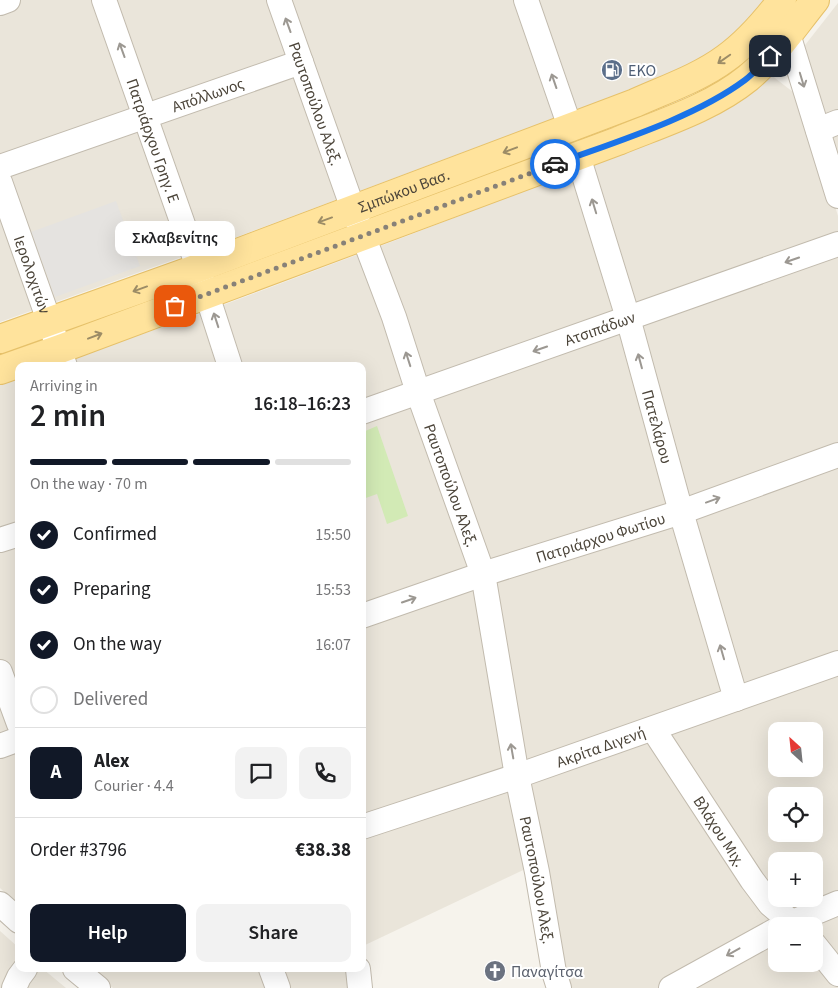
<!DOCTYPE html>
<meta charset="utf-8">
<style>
:root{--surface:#fff;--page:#f2f2f2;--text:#202124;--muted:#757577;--line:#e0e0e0;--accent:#111827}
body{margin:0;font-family:"Source Sans 3",sans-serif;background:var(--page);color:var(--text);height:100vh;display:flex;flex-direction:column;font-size:19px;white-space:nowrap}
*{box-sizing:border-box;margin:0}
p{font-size:16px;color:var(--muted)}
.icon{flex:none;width:28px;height:28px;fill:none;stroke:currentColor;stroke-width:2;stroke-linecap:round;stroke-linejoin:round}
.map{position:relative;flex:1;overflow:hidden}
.panel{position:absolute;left:15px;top:362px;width:351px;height:610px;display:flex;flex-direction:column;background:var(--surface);border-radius:10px;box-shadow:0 5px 20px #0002}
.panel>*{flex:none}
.needle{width:32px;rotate:333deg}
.buttons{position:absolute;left:768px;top:722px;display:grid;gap:10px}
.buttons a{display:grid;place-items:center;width:55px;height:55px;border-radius:10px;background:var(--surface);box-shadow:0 5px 20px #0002;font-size:25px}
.pin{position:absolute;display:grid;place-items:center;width:42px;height:42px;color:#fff;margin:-21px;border-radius:10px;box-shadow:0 2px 8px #0006}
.courier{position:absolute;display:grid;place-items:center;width:50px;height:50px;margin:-25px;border:4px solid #1a73e8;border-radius:50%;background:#fff;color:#222;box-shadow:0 1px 6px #0007}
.bubble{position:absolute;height:35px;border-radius:10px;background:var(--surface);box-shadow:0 5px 20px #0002;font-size:16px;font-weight:600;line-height:35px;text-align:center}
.overview em{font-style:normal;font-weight:600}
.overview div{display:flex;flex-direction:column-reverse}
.overview{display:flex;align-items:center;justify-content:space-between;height:85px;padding:0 15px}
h1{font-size:32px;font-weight:600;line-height:38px}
.bar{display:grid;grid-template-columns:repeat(4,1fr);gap:8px 5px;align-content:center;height:60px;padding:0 15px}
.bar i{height:6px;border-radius:4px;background:var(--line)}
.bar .selected{background:var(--accent)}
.bar p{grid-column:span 4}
.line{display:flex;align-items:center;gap:12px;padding:0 15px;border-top:1px solid var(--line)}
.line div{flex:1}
.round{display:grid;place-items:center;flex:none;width:52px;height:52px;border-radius:10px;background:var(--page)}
ol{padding:0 15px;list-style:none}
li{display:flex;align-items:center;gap:15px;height:55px}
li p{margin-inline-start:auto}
li .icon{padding:5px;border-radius:50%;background:var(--accent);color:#fff;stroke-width:4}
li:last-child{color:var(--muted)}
li i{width:28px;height:28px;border:2px solid var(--line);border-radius:50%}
.action{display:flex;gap:10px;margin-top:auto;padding:10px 15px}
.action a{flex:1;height:58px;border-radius:10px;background:var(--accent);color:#fff;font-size:20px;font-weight:600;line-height:58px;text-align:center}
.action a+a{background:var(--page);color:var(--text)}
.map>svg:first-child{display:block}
.residential{fill:#eae5da;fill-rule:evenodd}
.green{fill:#d2eab5}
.parking{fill:#e5e3e0}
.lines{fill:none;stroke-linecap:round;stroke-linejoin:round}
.minor-casing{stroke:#c2bbae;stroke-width:26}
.major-casing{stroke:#e6c16a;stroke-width:30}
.minor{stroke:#fff;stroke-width:24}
.major{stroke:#ffe39c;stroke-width:28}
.oneway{stroke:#9c9892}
.oneway2{stroke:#9c8c66}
.done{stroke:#878178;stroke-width:5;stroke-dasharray:0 9}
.route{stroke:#1a73e8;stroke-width:6}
.labels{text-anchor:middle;stroke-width:4;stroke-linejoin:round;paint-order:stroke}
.service-label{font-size:16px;fill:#4e5e75;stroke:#fff;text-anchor:start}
.street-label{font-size:16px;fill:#4b4439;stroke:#fff}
.worship-label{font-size:16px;fill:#5b616d;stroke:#fff;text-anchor:start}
</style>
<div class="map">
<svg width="838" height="988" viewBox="0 0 838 988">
<rect width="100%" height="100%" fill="#f6f3ec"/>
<g class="residential">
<path d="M0,0H765L719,54L650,91L488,143L218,244L0,322Z"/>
<path d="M838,3V169L802,49Z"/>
<path d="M766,71L802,99L838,216V896L774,920L659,988H565L540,862L363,946L362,366H49L183,320L407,236L675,132L724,111L755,88ZM776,731H814V769H776ZM776,796H814V834H776ZM776,861H814V899H776Z"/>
<path d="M19,377V906L0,888V383Z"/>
<path d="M838,912V988H687L776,939V964H814V926H803Z"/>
<path d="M0,931L19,948V969H43L66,988H0Z"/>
<path d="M89,969H351L354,988H113Z"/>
</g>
<path class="green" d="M377,426L408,516L387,524L377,494L363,499V432Z"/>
<path class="parking" d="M116,201L140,266L55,297L31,232Z"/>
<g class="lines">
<g class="minor-casing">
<g id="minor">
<path id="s1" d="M104,0L198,267L230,366"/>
<path id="s2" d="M279,0L353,209L394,317L418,392L483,574L517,776L537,872L554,972L559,988"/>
<path d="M526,0L570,127"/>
<path d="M0,3L8,0"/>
<path d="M784,21L838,196"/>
<path d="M818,130L838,122"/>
<path id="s3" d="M578,156L628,318L681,512L736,699"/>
<path id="s4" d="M0,167L301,62"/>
<path id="s5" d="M0,182L65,366"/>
<path id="s6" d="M362,412L838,244"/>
<path d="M0,540L19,534"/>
<path id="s7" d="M362,616L483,574L681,512L838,455"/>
<path d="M0,672L19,724"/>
<path id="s8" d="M653,729L752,880L770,904L796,926"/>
<path d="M0,746L19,739"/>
<path id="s9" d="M362,827L517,776L838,663"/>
<path d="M0,904L19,921"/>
<path d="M783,926L838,903"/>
<path d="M814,944L838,974"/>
<path d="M75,969L98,988"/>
<path d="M271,969L278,988"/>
<path d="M358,969L360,988"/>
<path d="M14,988L19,977L25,969"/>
<path d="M671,988L776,930"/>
</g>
</g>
<g class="major-casing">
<g id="major">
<path id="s10" d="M0,339L182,274L635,103C666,89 699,78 726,58C747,43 766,21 782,0"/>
<path d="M0,370L60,349L618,141C662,123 711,108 748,78C774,56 794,26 815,0"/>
</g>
</g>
<use href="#minor" class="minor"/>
<use href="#major" class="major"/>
</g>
<defs><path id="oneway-shaft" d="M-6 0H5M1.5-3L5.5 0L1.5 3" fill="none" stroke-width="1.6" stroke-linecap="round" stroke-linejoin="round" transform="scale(1.25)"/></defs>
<g class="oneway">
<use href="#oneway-shaft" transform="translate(288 25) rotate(-110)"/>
<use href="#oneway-shaft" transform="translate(122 50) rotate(-110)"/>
<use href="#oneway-shaft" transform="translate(802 80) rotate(73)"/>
<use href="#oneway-shaft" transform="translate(554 81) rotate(-109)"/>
<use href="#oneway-shaft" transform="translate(594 206) rotate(-107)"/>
<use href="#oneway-shaft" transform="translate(792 260) rotate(161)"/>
<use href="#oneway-shaft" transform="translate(216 320) rotate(-108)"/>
<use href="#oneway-shaft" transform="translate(540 349) rotate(161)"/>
<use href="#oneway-shaft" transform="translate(408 359) rotate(-108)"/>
<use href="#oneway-shaft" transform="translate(640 361) rotate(-105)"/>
<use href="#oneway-shaft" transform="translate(713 500) rotate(-20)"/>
<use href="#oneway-shaft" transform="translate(409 600) rotate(-19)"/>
<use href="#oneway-shaft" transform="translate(722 652) rotate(-106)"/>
<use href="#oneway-shaft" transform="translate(512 751) rotate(-100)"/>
<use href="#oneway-shaft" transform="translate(733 952) rotate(151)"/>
</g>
<g class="oneway2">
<use href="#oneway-shaft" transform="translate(724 59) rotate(145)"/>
<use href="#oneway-shaft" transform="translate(510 150) rotate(159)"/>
<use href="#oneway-shaft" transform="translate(325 220) rotate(160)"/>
<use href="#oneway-shaft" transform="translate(140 289) rotate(160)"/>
<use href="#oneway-shaft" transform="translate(95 336) rotate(-21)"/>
</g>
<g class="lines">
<path class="done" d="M175,306L555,164"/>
<path class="route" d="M555,164C615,142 694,118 745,80C754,73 762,64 770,56"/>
</g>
<defs>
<g id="fuel-disc" transform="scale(1.125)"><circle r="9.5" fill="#5c6f8a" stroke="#fff"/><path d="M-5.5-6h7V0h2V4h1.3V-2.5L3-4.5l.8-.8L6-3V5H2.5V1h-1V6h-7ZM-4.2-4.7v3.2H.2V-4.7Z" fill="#fff"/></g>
<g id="church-disc" transform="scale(1.125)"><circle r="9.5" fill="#6b7280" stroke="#fff"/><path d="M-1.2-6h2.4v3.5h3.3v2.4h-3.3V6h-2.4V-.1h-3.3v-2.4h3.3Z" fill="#fff"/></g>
</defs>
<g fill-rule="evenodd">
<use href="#fuel-disc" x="612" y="70"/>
<use href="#church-disc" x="495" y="971"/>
</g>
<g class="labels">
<g class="service-label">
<text x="628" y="76">ΕΚΟ</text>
</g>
<g class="street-label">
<text dy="6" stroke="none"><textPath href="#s4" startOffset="220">Απόλλωνος</textPath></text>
<text dy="6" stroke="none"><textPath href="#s2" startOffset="110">Ραυτοπούλου Αλεξ.</textPath></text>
<text dy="6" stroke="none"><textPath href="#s1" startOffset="149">Πατριάρχου Γρηγ. Ε</textPath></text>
<text dy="6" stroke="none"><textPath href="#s10" startOffset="430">Σμπώκου Βασ.</textPath></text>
<text dy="6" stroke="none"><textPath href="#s5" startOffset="98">Ιερολοχιτών</textPath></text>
<text dy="6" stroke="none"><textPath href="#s6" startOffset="252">Ατσιπάδων</textPath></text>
<text dy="6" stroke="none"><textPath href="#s3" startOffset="282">Πατελάρου</textPath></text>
<text dy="6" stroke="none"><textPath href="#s2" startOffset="515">Ραυτοπούλου Αλεξ.</textPath></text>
<text dy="6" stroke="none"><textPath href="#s7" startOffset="251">Πατριάρχου Φωτίου</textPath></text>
<text dy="6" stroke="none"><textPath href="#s9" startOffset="252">Ακρίτα Διγενή</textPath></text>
<text dy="6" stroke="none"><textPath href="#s8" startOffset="122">Βλάχου Μιχ.</textPath></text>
<text dy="6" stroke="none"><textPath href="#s2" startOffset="920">Ραυτοπούλου Αλεξ.</textPath></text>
</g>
<g class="worship-label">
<text x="511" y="977">Παναγίτσα</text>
</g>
</g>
</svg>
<div class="buttons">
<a><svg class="needle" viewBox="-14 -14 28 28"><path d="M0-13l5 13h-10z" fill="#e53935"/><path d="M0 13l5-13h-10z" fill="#757577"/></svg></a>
<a><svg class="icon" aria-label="locate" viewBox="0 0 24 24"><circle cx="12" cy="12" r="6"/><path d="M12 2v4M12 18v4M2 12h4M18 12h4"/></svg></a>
<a>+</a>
<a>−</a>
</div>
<div class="pin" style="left:175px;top:306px;background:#ea580c"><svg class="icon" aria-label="bag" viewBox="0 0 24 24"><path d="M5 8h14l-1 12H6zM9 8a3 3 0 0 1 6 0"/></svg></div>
<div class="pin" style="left:770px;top:56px;background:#1f2937"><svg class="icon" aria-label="home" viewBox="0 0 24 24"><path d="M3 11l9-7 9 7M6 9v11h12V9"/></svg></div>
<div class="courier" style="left:555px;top:164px"><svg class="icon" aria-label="car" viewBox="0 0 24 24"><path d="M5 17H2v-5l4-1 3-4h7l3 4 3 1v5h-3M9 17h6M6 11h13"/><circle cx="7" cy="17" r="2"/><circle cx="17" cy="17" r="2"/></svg></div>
<div class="bubble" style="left:115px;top:221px;width:120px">Σκλαβενίτης</div>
<section class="panel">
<div class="overview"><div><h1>2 min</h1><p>Arriving in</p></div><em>16:18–16:23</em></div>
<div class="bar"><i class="selected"></i><i class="selected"></i><i class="selected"></i><i></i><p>On the way · 70 m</p></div>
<ol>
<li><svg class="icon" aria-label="check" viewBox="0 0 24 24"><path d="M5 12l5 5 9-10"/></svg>Confirmed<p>15:50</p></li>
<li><svg class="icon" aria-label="check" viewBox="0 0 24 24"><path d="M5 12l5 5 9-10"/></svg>Preparing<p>15:53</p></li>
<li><svg class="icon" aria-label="check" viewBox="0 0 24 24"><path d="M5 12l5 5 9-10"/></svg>On the way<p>16:07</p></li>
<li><i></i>Delivered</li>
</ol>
<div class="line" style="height:90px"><b class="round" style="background:var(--accent);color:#fff">A</b><div><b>Alex</b><p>Courier · 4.4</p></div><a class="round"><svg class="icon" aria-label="chat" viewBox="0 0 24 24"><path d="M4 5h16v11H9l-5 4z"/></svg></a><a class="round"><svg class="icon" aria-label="phone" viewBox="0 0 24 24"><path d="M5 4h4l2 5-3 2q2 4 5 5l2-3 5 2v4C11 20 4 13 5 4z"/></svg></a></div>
<div class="line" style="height:65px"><div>Order #3796</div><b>€38.38</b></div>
<div class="action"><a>Help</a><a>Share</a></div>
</section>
</div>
